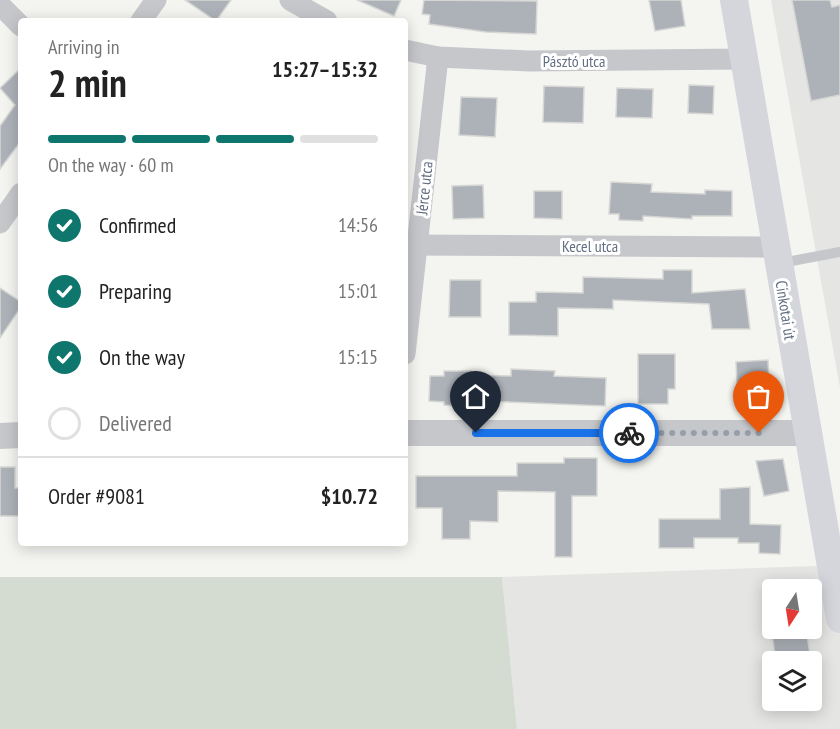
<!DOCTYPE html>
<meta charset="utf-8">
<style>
:root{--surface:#fff;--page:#f2f2f2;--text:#222;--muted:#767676;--line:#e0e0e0;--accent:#0f766e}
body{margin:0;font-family:"PT Sans Narrow",sans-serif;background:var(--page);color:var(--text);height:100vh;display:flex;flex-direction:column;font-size:22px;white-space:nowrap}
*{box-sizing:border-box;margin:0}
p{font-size:20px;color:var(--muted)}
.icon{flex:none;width:33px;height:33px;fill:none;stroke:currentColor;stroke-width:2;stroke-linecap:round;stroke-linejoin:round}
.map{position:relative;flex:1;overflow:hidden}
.sheet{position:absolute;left:18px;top:18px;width:390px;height:528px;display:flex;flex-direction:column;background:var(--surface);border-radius:6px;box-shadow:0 3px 15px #0003}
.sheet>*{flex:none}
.needle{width:39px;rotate:192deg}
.tools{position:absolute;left:762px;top:579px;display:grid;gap:12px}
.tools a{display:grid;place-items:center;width:60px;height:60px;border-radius:6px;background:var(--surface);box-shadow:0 3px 15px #0003;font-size:30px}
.pin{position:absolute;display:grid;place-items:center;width:51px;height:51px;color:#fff;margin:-62px -26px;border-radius:50% 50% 50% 0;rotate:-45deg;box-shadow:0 0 6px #0007}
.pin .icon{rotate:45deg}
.courier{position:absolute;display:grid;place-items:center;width:60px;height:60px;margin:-30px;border:4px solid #1a73e8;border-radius:50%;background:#fff;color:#222;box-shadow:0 2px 8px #0007}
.head em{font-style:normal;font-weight:800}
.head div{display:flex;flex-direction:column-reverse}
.head{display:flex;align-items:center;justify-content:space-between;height:102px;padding:0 30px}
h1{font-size:39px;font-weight:800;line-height:45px}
.bar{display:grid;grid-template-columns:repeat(4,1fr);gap:9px 6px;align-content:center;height:72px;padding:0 30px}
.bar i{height:8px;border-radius:4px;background:var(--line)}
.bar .selected{background:var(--accent)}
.bar p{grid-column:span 4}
.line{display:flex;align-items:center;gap:15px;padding:0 30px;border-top:2px solid var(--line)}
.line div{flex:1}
ol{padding:0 30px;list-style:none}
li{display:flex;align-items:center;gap:18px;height:66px}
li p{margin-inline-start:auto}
li .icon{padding:6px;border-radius:50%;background:var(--accent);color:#fff;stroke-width:4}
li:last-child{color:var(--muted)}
li i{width:33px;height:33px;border:3px solid var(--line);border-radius:50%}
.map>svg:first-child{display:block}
.built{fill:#e5e5e4;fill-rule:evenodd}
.green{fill:#d4dcd2}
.building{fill:#adb2b9;stroke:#d6d6d4;stroke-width:1.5}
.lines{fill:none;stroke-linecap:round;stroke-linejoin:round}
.service{stroke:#c5c7cb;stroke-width:10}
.minor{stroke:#c5c7cb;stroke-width:21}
.tertiary{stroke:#c5c7cb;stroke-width:26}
.secondary{stroke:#d4d6dc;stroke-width:28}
.done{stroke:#969eaa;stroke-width:6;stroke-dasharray:0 10.8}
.route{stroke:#1a73e8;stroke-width:8}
.labels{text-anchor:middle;stroke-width:6;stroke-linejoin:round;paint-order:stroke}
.street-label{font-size:16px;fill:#636f83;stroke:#fff}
</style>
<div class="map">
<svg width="840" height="729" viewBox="0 0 840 729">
<rect width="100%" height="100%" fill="#f4f5f1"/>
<g class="built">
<path d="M771,0H840V388Z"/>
<path d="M840,565V729H517L502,577ZM772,590H812V628H772ZM772,662H812V700H772Z"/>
</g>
<path class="green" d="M0,577H502L517,729H0Z"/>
<g class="building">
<path d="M185,0H231L216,21Z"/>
<path d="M357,0H401L394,16Z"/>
<path d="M424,0L537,1L536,34L486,32L429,24L430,15L422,14Z"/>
<path d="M649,0H681L685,26L655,31Z"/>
<path d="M792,0H830L832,7L840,5V95L811,101Z"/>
<path d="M21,68V141L0,169V126L15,105L0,88Z"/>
<path d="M689,85L714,86L713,114L688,113Z"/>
<path d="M544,86L584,87L583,123L543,122Z"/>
<path d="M617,88L653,89L652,118L616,117Z"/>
<path d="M461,97L497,98L495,137L459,135Z"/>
<path d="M611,182L652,184L651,192L705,194V190L732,191V216H692V219L643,216V221L619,220V214H609Z"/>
<path d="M483,185L484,218L453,219L452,186Z"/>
<path d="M534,191H562V219L534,218Z"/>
<path d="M663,270H692V293L745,289L750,329H712L709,304L613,300V309L558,308V336L509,335V302H536V292L583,293V277L663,279Z"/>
<path d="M450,280H481V317H449Z"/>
<path d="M0,288L21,302V307L0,338Z"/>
<path d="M638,354H675V389H668V404H638Z"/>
<path d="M768,360L770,404L738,406L736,362Z"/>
<path d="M511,369L555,371L554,376L606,378L605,406L485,401L471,402V406L444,405V402L429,401L430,376H444V371H471V375L511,376Z"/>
<path d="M564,458H597V496H572V557H555V492L498,491V522L470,521V539H442V508H416V476H517V463H564Z"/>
<path d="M783,459L789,491L764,496L756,461Z"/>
<path d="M0,467H15V488H20V516H0Z"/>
<path d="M750,487V524L781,525L780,554L759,553V543H738V538H694V548H659V519H720V489Z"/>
<path d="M771,628H806L811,662H776Z"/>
</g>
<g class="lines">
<path class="service" d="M781,263L840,252"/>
<g class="minor">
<path d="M290,0L327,21"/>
<path d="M0,5L21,26"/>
<path d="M141,21L156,0"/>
<path d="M405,50L438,57L529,61L744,59"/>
<path d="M0,223L21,193"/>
<path d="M405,245L775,247"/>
<path d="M405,354L438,57"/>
</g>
<g class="tertiary">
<path d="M405,433H806"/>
<path d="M0,436L21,435"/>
</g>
<path class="secondary" d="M734,0L840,619"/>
</g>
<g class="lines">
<path class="done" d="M629,433H759"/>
<path class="route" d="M476,433H629"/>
</g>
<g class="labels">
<g class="street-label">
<text x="574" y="67">Pásztó utca</text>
<text transform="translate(424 188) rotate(-84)" y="6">Jérce utca</text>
<text x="590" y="252">Kecel utca</text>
<text transform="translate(786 310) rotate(81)" y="6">Cinkotai út</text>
</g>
</g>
</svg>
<div class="tools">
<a><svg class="needle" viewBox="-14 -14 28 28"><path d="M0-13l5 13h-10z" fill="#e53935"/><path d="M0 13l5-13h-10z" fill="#767676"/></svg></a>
<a><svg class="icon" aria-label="layers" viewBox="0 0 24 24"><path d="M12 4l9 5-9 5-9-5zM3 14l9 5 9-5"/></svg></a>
</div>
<div class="pin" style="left:759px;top:433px;background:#ea580c"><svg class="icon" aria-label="bag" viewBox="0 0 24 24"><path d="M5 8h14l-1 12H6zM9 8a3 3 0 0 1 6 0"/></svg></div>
<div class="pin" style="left:476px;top:433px;background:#1f2937"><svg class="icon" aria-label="home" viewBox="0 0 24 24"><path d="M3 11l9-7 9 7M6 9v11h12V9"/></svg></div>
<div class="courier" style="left:629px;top:433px"><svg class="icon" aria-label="bike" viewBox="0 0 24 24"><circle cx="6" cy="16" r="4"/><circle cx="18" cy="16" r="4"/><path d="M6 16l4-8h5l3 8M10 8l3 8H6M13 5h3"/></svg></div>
<section class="sheet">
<div class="head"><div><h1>2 min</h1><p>Arriving in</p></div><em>15:27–15:32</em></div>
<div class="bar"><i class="selected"></i><i class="selected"></i><i class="selected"></i><i></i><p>On the way · 60 m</p></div>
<ol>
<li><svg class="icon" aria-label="check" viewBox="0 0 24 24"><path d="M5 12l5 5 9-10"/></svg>Confirmed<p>14:56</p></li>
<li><svg class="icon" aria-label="check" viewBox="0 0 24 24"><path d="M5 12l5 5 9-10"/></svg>Preparing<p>15:01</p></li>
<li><svg class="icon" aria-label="check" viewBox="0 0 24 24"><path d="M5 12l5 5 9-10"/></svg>On the way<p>15:15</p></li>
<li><i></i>Delivered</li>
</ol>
<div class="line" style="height:78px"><div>Order #9081</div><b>$10.72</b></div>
</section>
</div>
